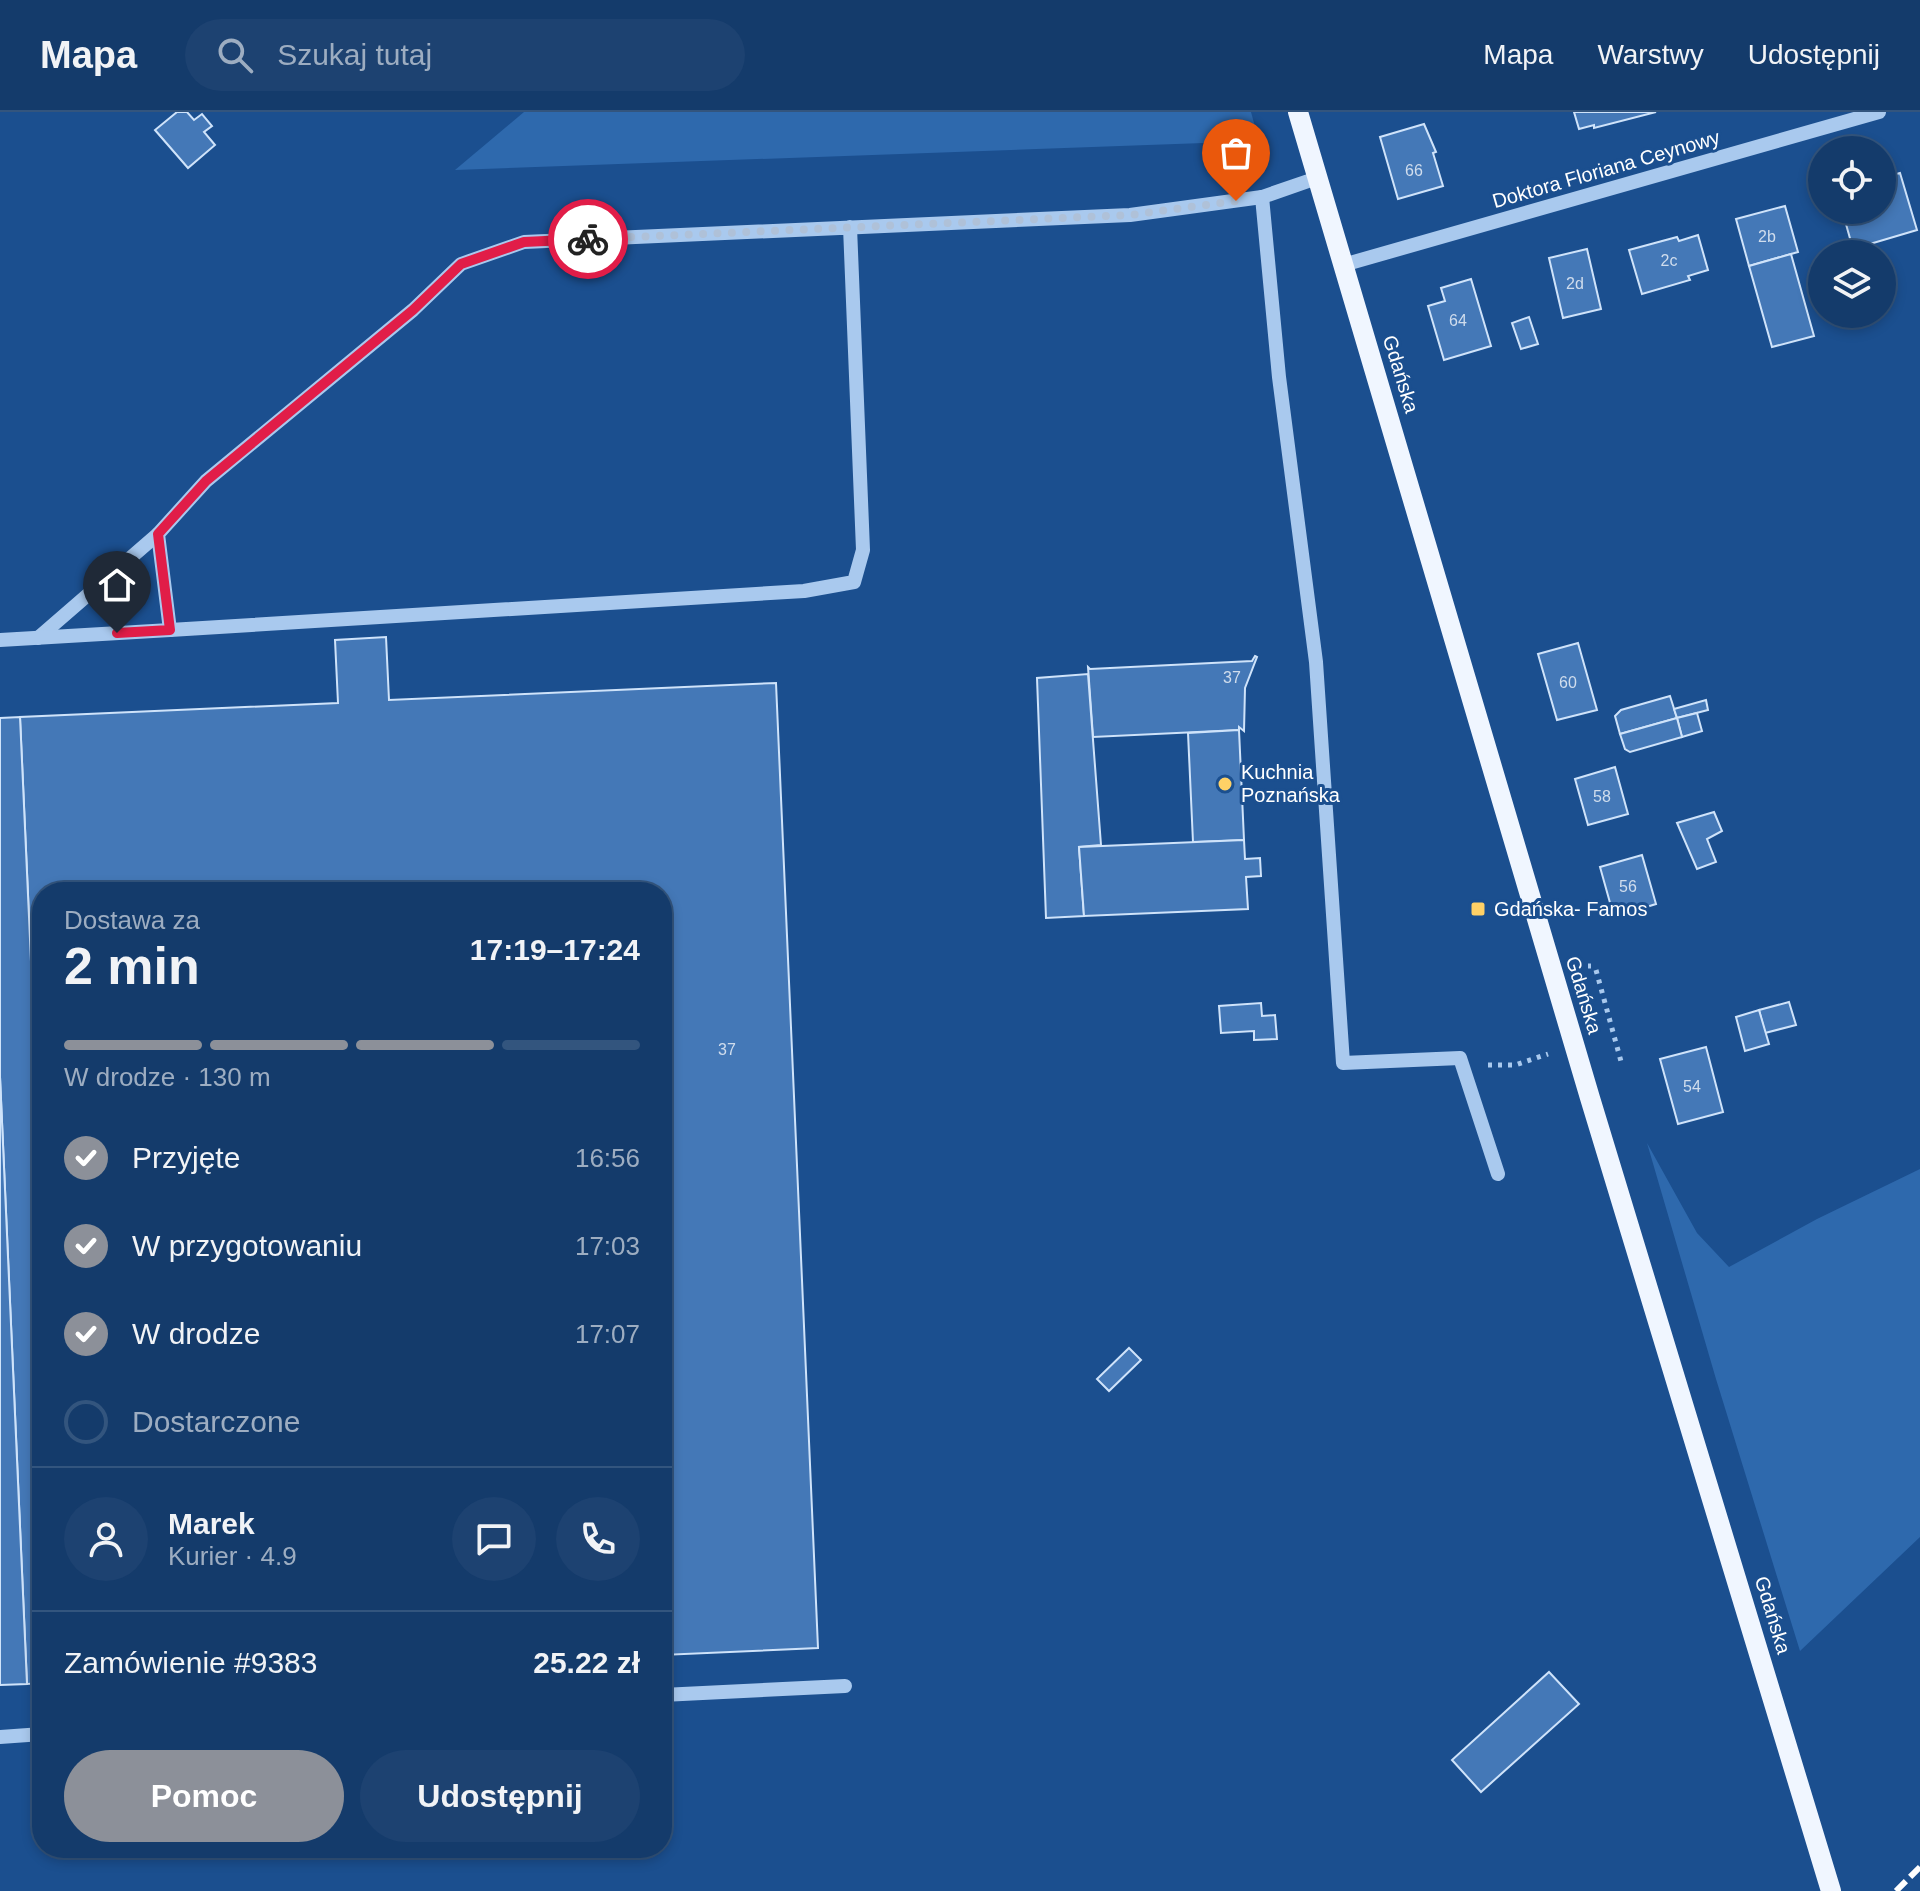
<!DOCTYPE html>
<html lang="pl">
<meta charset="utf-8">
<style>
:root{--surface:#143b6b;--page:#1d4271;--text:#f1f3f6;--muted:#9dadc1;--line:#33557e;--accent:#8c9099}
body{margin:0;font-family:Helvetica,sans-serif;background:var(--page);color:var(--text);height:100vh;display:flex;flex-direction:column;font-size:30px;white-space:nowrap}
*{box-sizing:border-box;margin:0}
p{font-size:26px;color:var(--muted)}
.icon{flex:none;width:44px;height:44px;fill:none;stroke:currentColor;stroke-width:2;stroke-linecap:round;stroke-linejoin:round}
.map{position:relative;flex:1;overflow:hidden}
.details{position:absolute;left:32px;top:770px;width:640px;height:976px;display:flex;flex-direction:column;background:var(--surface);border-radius:32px;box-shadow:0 4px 12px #0003,0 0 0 2px var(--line)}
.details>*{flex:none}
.controls{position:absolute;left:1808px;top:24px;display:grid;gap:16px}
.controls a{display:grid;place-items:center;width:88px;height:88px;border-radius:50%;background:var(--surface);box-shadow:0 4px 12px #0003,0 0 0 2px var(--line);font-size:40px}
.pin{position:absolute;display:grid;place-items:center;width:68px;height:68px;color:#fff;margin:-82px -34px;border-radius:50% 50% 50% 0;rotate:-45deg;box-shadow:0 0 8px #0007}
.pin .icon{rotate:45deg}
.courier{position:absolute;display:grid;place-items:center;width:80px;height:80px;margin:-40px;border:6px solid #e11d48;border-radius:50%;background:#fff;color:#222;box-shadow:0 2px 10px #0007}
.summary em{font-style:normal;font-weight:700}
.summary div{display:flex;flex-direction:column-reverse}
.summary{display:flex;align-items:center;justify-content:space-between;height:136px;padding:0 32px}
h1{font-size:52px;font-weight:700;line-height:60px}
.bar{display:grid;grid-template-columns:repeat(4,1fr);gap:12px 8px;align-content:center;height:96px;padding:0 32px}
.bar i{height:10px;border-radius:6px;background:var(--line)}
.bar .selected{background:var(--accent)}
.bar p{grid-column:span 4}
.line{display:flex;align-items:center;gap:20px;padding:0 32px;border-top:2px solid var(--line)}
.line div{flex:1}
.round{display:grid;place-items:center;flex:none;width:84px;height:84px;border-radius:42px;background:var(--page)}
ol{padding:0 32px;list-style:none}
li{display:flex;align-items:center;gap:24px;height:88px}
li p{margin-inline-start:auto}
li .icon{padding:8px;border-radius:50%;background:var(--accent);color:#fff;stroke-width:4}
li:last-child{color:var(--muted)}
li i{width:44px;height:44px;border:4px solid var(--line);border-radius:50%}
.button{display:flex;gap:16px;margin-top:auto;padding:16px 32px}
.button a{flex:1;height:92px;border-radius:48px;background:var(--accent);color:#fff;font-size:32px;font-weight:700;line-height:92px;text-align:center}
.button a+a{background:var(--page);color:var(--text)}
header{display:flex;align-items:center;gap:48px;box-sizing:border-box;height:112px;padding:0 40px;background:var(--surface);border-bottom:2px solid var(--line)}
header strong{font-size:38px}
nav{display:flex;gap:44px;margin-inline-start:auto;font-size:28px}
.search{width:560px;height:72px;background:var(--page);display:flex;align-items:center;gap:20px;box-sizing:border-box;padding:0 28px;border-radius:44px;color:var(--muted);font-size:30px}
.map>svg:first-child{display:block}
.green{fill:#2e69ad}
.building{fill:#4478b7;stroke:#cfe3fa;stroke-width:2}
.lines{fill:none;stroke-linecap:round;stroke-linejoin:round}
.path{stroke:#a9c9ee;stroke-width:5;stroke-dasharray:4 6;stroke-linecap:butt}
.minor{stroke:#a9c9ee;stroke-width:14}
.major{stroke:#f0f6ff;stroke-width:20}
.rail{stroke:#fff;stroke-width:6;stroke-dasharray:14 6;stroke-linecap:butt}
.done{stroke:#afc1d8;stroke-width:8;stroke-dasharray:0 14.4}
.route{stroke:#e11d48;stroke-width:10}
.poi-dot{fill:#ffd166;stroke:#1b4f8f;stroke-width:3}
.labels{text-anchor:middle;stroke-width:6;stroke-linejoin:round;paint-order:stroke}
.number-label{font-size:16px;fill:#d0dded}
.street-label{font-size:20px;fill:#fff;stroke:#1b4f8f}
.poi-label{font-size:20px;fill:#fff;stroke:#1b4f8f;text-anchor:start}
</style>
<header>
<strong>Mapa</strong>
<div class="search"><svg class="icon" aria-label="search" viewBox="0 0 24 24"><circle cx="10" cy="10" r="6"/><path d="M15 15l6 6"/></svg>Szukaj tutaj</div>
<nav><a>Mapa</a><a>Warstwy</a><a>Udostępnij</a></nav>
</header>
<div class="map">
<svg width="1920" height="1779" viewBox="0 0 1920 1779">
<rect width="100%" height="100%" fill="#1b4f8f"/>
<g class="green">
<path d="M524,0H1251L1259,29L455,58Z"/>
<path d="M1647,1031L1697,1121L1729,1155L1817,1107L1920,1057V1425L1800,1539L1716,1267Z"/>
</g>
<g class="building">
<path d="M177,0H187L194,8L202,2L212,14L204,20L215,33L188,56L155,18Z"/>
<path d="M1574,0H1656L1594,16V13L1579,17Z"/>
<path d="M1424,12L1436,40L1433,41L1443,74L1398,87L1380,25Z"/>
<path d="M1900,61L1917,118L1853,137L1842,98H1882V66Z"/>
<path d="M1785,94L1798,140L1749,154L1736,107Z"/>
<path d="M1698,123L1708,158L1688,164L1690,168L1642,182L1629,138L1677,125L1679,129Z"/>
<path d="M1587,137L1601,197L1563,206L1549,146Z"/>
<path d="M1791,142L1814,224L1772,235L1749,154Z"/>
<path d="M1471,167L1491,234L1444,248L1428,194L1445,189L1441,176Z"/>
<path d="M1529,205L1538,232L1521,237L1512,211Z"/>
<path d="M386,525L389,588L776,571L818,1536L662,1543V780H42V1094L20,605L338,591L335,528Z"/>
<path d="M1578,531L1597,598L1557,608L1538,542Z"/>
<path d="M1255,544L1257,545L1245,576L1244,619L1239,615V618L1093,625L1088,555L1090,557L1252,549Z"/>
<path d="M1088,562L1101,733L1079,735L1084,804L1046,806L1037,566Z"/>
<path d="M1670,584L1677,606L1620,622L1615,604L1621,598Z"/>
<path d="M1706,588L1708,598L1677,606L1674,597Z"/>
<path d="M1697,601L1702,619L1682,625L1677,606Z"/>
<path d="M20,605L42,1094V1571L27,1572L0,965V606Z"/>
<path d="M1677,606L1682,625L1630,640L1625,637L1620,622Z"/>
<path d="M1239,618L1244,728L1193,730L1188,621Z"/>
<path d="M1615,655L1628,702L1588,713L1575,667Z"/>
<path d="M1714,700L1722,719L1707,727L1716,750L1697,757L1677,711Z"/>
<path d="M1244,728L1245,747L1260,746L1261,764L1246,765L1248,797L1084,804L1079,735Z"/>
<path d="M1642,743L1656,792L1614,805L1600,755Z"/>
<path d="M1789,890L1796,913L1765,921L1759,898Z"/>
<path d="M1261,891L1262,904L1275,903L1277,927L1254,928V919L1221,921L1219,894Z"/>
<path d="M1759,898L1769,932L1745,939L1736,905Z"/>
<path d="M1706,935L1723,1000L1678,1012L1660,947Z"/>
<path d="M0,965L27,1572L0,1573Z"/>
<path d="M1129,1236L1141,1248L1109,1279L1097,1267Z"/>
<path d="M1549,1560L1579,1592L1481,1680L1452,1648Z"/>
</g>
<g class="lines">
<g class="path">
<path d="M1588,854H1591"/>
<path d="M1596,858L1622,953"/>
<path d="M1488,953H1515L1548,942"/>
</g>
<g class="minor">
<path d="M1262,85L1279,265L1316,550L1343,951L1460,946L1498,1062"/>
<path d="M850,115L863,438L854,470L804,479L170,518L158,422L206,369L413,198L461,152L524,130L1130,103L1262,85L1317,66"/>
<path d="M1343,153L1879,0"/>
<path d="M38,526L158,422"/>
<path d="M0,528L170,518"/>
<path d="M662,1583L845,1574"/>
<path d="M0,1625L42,1622"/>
</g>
<path class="major" d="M1298,0L1590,986L1831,1779"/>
<path class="rail" d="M1896,1779L1920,1755"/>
</g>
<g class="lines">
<path class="done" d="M588,127L1130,103L1236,89"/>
<path class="route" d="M117,521L170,518L158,422L206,369L413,198L461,152L524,130L588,127"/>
</g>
<g class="poi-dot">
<circle cx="1225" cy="672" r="8"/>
<rect x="1470" y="789" width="16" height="16" rx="4"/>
</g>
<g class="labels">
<g class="number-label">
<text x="1414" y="64">66</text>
<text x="1767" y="130">2b</text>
<text x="1669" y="154">2c</text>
<text x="1575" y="177">2d</text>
<text x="1458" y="214">64</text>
<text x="1232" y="571">37</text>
<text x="1568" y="576">60</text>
<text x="1602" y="690">58</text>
<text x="1628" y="780">56</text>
<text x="727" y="943">37</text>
<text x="1692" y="980">54</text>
</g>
<g class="street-label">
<text transform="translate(1606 57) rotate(-16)" y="7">Doktora Floriana Ceynowy</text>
<text transform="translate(1401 262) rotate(73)" y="7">Gdańska</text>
<text transform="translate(1584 883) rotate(73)" y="7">Gdańska</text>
<text transform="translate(1773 1503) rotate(73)" y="7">Gdańska</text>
</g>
<g class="poi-label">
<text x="1241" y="667">Kuchnia<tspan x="1241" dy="23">Poznańska</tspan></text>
<text x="1494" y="804">Gdańska- Famos</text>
</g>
</g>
</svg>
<div class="controls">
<a><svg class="icon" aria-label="locate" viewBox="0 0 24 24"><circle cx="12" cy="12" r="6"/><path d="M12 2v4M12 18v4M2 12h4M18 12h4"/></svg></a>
<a><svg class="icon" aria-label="layers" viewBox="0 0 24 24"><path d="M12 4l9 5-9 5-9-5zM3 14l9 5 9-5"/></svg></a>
</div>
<div class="pin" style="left:1236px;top:89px;background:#ea580c"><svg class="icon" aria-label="bag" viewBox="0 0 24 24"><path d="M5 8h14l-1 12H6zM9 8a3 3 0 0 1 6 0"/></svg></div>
<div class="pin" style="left:117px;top:521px;background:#1f2937"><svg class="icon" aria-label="home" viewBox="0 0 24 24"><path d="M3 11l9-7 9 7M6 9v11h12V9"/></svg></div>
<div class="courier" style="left:588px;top:127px"><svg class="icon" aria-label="bike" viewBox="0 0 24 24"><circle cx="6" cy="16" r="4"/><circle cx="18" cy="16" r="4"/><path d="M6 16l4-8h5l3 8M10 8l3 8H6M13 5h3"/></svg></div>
<section class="details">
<div class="summary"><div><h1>2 min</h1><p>Dostawa za</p></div><em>17:19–17:24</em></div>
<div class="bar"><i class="selected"></i><i class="selected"></i><i class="selected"></i><i></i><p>W drodze · 130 m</p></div>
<ol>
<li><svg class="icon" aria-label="check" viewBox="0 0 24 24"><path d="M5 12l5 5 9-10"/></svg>Przyjęte<p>16:56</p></li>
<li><svg class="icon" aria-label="check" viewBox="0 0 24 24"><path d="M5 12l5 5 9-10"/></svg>W przygotowaniu<p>17:03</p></li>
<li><svg class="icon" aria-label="check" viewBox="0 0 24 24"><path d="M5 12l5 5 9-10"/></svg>W drodze<p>17:07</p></li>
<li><i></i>Dostarczone</li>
</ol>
<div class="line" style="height:144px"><a class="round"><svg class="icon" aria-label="person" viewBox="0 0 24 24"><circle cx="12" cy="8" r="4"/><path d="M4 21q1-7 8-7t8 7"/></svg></a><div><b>Marek</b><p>Kurier · 4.9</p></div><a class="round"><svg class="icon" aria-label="chat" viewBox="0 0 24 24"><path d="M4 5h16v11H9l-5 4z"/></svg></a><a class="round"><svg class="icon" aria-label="phone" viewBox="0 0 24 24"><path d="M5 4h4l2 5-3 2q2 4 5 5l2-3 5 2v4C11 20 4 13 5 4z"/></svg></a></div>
<div class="line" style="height:104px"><div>Zamówienie #9383</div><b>25.22 zł</b></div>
<div class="button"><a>Pomoc</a><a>Udostępnij</a></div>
</section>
</div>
